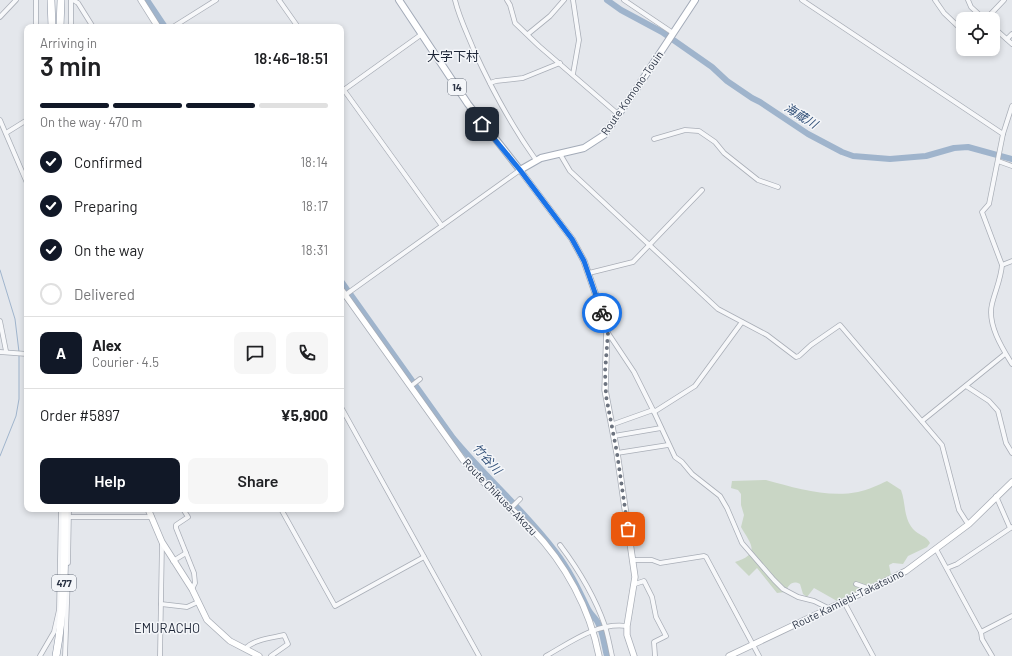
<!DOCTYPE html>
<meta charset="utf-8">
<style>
:root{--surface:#fff;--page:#f6f6f6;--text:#202124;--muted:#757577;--line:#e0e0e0;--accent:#111827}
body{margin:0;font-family:Barlow,"Noto Sans JP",sans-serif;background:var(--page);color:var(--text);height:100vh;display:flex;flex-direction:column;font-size:15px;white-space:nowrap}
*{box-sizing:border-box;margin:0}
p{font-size:13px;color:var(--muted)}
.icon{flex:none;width:22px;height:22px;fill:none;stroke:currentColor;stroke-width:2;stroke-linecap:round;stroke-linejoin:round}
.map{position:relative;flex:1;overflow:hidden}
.side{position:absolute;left:24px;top:24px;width:320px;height:488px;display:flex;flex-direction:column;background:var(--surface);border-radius:8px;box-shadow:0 2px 6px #0003}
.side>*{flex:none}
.buttons{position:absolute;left:956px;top:12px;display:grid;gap:8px}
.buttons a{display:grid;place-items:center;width:44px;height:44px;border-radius:8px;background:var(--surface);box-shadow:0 2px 6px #0003;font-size:20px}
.pin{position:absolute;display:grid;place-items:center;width:34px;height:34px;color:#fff;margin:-17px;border-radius:8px;box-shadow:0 2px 6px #0006}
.courier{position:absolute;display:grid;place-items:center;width:40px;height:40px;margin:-20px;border:3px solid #1a73e8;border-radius:50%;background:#fff;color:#222;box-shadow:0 1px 5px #0007}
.head em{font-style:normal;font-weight:600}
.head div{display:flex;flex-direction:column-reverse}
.head{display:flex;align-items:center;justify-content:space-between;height:68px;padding:0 16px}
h1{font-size:26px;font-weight:600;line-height:30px}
.bar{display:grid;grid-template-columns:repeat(4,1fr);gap:6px 4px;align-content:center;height:48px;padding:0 16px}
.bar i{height:5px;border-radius:3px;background:var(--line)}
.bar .selected{background:var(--accent)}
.bar p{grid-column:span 4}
.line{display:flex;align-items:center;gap:10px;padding:0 16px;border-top:1px solid var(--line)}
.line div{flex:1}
.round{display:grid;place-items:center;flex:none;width:42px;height:42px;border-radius:8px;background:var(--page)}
ol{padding:0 16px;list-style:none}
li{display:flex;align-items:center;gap:12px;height:44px}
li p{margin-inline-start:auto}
li .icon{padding:4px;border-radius:50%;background:var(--accent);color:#fff;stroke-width:4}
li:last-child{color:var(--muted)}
li i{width:22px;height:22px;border:2px solid var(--line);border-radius:50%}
.cta{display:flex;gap:8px;margin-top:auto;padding:8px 16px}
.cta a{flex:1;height:46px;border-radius:8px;background:var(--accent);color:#fff;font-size:16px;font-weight:600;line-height:46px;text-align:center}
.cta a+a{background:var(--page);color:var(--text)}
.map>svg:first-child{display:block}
.green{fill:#c9d6c5}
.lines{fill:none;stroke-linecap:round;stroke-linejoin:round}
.stream{stroke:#9fb4cc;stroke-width:1}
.river{stroke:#9fb4cc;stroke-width:6}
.street-casing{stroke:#a9aeb7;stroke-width:5.5}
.secondary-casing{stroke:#a9aeb7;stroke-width:7}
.primary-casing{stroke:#a3abb8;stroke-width:8}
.highway-casing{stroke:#8b94a3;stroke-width:8}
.street{stroke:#f7f8fa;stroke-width:4}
.secondary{stroke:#fff;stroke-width:5.5}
.primary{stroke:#fff;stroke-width:6}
.highway{stroke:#fff;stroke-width:7}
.done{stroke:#6c737f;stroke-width:4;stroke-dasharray:0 7.2}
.route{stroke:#1a73e8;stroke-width:5}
.labels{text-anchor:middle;stroke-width:3;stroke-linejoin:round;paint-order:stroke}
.shield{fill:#f4f6f9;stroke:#676e7b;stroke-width:1}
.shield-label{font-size:10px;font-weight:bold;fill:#2b3445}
.street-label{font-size:11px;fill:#2b3445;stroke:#f4f6f9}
.water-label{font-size:12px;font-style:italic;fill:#34527a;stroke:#f4f6f9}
.quarter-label{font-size:13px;fill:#1d2536;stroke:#f4f6f9}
</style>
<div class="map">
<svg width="1012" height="656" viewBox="0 0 1012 656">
<rect width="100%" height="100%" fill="#e4e7ec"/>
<path class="green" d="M766,480C796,488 827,498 858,492C868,490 878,485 887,481L901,490C906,503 903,517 913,529C918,535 927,536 930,543L927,547L908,556L903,564L893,563L889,565L891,575L837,601L814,588L807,597L803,594L800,584C792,580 789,585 785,592L777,593L757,568L749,576L735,562C762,554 750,543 741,527L744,515L741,505V494L738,490L731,488L732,481Z"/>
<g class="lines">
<g class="stream">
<path d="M0,270L15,319L19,352"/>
<path d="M0,456L16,416L19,399V355"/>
</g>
<g class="river">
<path d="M147,0L165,27"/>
<path d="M607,0L621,10L662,32L712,67L727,81L752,98L760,102L808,134L842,152L853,156L890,159L926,156L954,148L968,147L1012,159"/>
<path d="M341,281L453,438C485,477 524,510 555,551C569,569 578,588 588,609C590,613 594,617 597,621C603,631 604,645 607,656"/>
</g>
<g class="street-casing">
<g id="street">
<path d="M36,0V27"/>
<path d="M73,0L78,3L93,27"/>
<path d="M279,0L298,27"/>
<path d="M455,0C459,17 467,33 473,48C491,88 511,125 536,160"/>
<path d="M507,0L510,5L515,23L539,46L619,115"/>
<path d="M624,0L673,33"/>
<path d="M802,0L1003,134"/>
<path d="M935,0L944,13L963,31"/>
<path d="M968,0L971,7L984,19"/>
<path d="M0,17L16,0"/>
<path d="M986,19L1004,0"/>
<path d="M71,27V0"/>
<path d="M173,27L216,0"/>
<path d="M993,27L1012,44"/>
<path d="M528,34L550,16L564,0"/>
<path d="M1007,39L1012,34"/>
<path d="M573,74L579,40L573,0"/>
<path d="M490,83L496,81L523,78L560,63"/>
<path d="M341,86L442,226"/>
<path d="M341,92L422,34"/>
<path d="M1012,106L1003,134L989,204L982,212L1002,265C1001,279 995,291 992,304C987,324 1002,348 1012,364"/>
<path d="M0,120L27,183"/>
<path d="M6,133L27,120"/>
<path d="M654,139L685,130L699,131L715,142L724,153L758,180L778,187"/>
<path d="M560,154L570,171L718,309L767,335L796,357L799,356L811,345L840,325L942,445L959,510L966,521L969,524"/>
<path d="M998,161L1012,166"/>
<path d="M1002,265L1012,261"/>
<path d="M589,273L633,262L702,190"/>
<path d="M341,298L520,170"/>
<path d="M0,321L6,351"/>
<path d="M608,333L634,372L654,412L675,457L682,462L692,474L720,496L727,508L742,543L774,580L783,589L798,597L814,601L830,609"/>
<path d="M0,352L27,354"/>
<path d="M411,386L420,379"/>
<path d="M966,386L989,401L998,411L1006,443L1012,453"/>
<path d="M341,407L479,656"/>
<path d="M654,412L695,386L742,322"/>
<path d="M922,421L1005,354"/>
<path d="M611,425L653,410"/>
<path d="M614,436L661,428"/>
<path d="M617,453L668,445"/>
<path d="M996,496L1010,528"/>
<path d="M511,508L520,499"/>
<path d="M183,509L188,517L176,525V528L194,573L195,583L192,589"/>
<path d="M281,509L335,606L424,557"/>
<path d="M68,517H152"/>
<path d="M560,545C578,569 595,597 605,626C608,636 610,646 612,656"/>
<path d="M936,549L981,632L982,639L992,656"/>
<path d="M633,560H652L660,563L704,556L706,557L759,656"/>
<path d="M173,561L186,553"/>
<path d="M68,563L69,509"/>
<path d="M947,568L957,564L1012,527"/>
<path d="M635,584L644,581L652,597L656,617L666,636L654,642L655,656"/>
<path d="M856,584L870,589"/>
<path d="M844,602L873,656"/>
<path d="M161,604L187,607L198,602"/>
<path d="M981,632L1012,616"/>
<path d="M245,649C254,639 272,638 284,635L288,644L271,656"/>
<path d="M40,656L54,632L59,610L61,509"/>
<path d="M65,656L68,577"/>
<path d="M160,656L162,542"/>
<path d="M546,656C571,642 597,622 627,626"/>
</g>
</g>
<g class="secondary-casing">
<g id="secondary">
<path d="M141,0L158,27"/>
<path d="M520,170L572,239L584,261L607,327L605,390L617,453L635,577L627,626V635L634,656"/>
<path d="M341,289L463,460C484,485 509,506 532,529C565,563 590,609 599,656"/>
<path d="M148,509L162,542L192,589L207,620L230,641L259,656"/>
<path d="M729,656L870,589L906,571L969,524L1012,482"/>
</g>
</g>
<g class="primary-casing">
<path id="primary" d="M399,0L468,104L520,170L541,158L584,148L604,135L635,91L695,0"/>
</g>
<g class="highway-casing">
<g id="highway">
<path d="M51,0L52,27"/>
<path d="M60,27L61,0"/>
<path d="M56,656C65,607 65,558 65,509"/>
</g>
</g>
<use href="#street" class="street"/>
<use href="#secondary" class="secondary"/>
<use href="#primary" class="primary"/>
<use href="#highway" class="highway"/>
</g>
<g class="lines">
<path class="done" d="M602,313L608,333L605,372L606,396L617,453L628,529"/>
<path class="route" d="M482,124L520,170L572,239L584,261L602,313"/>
</g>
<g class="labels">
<g class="shield">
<rect x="448" y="79" width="18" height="16" rx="3"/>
<rect x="52" y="575" width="24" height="16" rx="3"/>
</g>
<g class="shield-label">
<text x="457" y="91">14</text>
<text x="64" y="587">477</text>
</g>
<g class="street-label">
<text transform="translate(632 93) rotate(-55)" y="4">Route Komono-Touin</text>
<text transform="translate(500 497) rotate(46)" y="4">Route Chikusa-Akozu</text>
<text transform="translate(848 599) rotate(-26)" y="4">Route Kamiebi-Takatsuno</text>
</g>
<g class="water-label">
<text transform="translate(801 116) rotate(32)" y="4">海蔵川</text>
<text transform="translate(487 459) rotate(48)" y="4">竹谷川</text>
</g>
<g class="quarter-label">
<text x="453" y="61">大字下村</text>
<text x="167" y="633">EMURACHO</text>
</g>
</g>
</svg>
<div class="buttons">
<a><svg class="icon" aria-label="locate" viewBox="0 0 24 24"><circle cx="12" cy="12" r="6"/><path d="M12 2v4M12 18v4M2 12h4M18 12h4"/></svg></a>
</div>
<div class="pin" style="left:628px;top:529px;background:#ea580c"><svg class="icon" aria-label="bag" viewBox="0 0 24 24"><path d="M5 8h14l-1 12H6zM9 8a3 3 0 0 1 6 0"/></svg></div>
<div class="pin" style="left:482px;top:124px;background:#1f2937"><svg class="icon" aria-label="home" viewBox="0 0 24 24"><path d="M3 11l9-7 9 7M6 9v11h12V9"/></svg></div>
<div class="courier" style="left:602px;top:313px"><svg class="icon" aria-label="bike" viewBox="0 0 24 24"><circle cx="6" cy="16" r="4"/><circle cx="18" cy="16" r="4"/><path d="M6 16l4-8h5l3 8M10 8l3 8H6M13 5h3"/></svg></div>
<section class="side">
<div class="head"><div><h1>3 min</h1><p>Arriving in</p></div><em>18:46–18:51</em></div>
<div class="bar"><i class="selected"></i><i class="selected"></i><i class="selected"></i><i></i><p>On the way · 470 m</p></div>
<ol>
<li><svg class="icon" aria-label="check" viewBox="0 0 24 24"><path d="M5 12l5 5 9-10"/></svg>Confirmed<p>18:14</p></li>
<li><svg class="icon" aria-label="check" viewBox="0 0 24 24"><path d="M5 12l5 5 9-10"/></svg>Preparing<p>18:17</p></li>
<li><svg class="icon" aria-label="check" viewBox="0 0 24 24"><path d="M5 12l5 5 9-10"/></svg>On the way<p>18:31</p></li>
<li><i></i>Delivered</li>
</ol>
<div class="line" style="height:72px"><b class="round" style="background:var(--accent);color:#fff">A</b><div><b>Alex</b><p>Courier · 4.5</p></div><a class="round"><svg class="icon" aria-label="chat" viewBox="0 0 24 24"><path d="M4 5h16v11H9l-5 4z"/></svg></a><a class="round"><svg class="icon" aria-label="phone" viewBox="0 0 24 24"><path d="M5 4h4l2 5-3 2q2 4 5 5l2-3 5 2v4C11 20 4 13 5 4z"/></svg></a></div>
<div class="line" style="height:52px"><div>Order #5897</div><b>¥5,900</b></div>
<div class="cta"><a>Help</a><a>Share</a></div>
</section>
</div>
